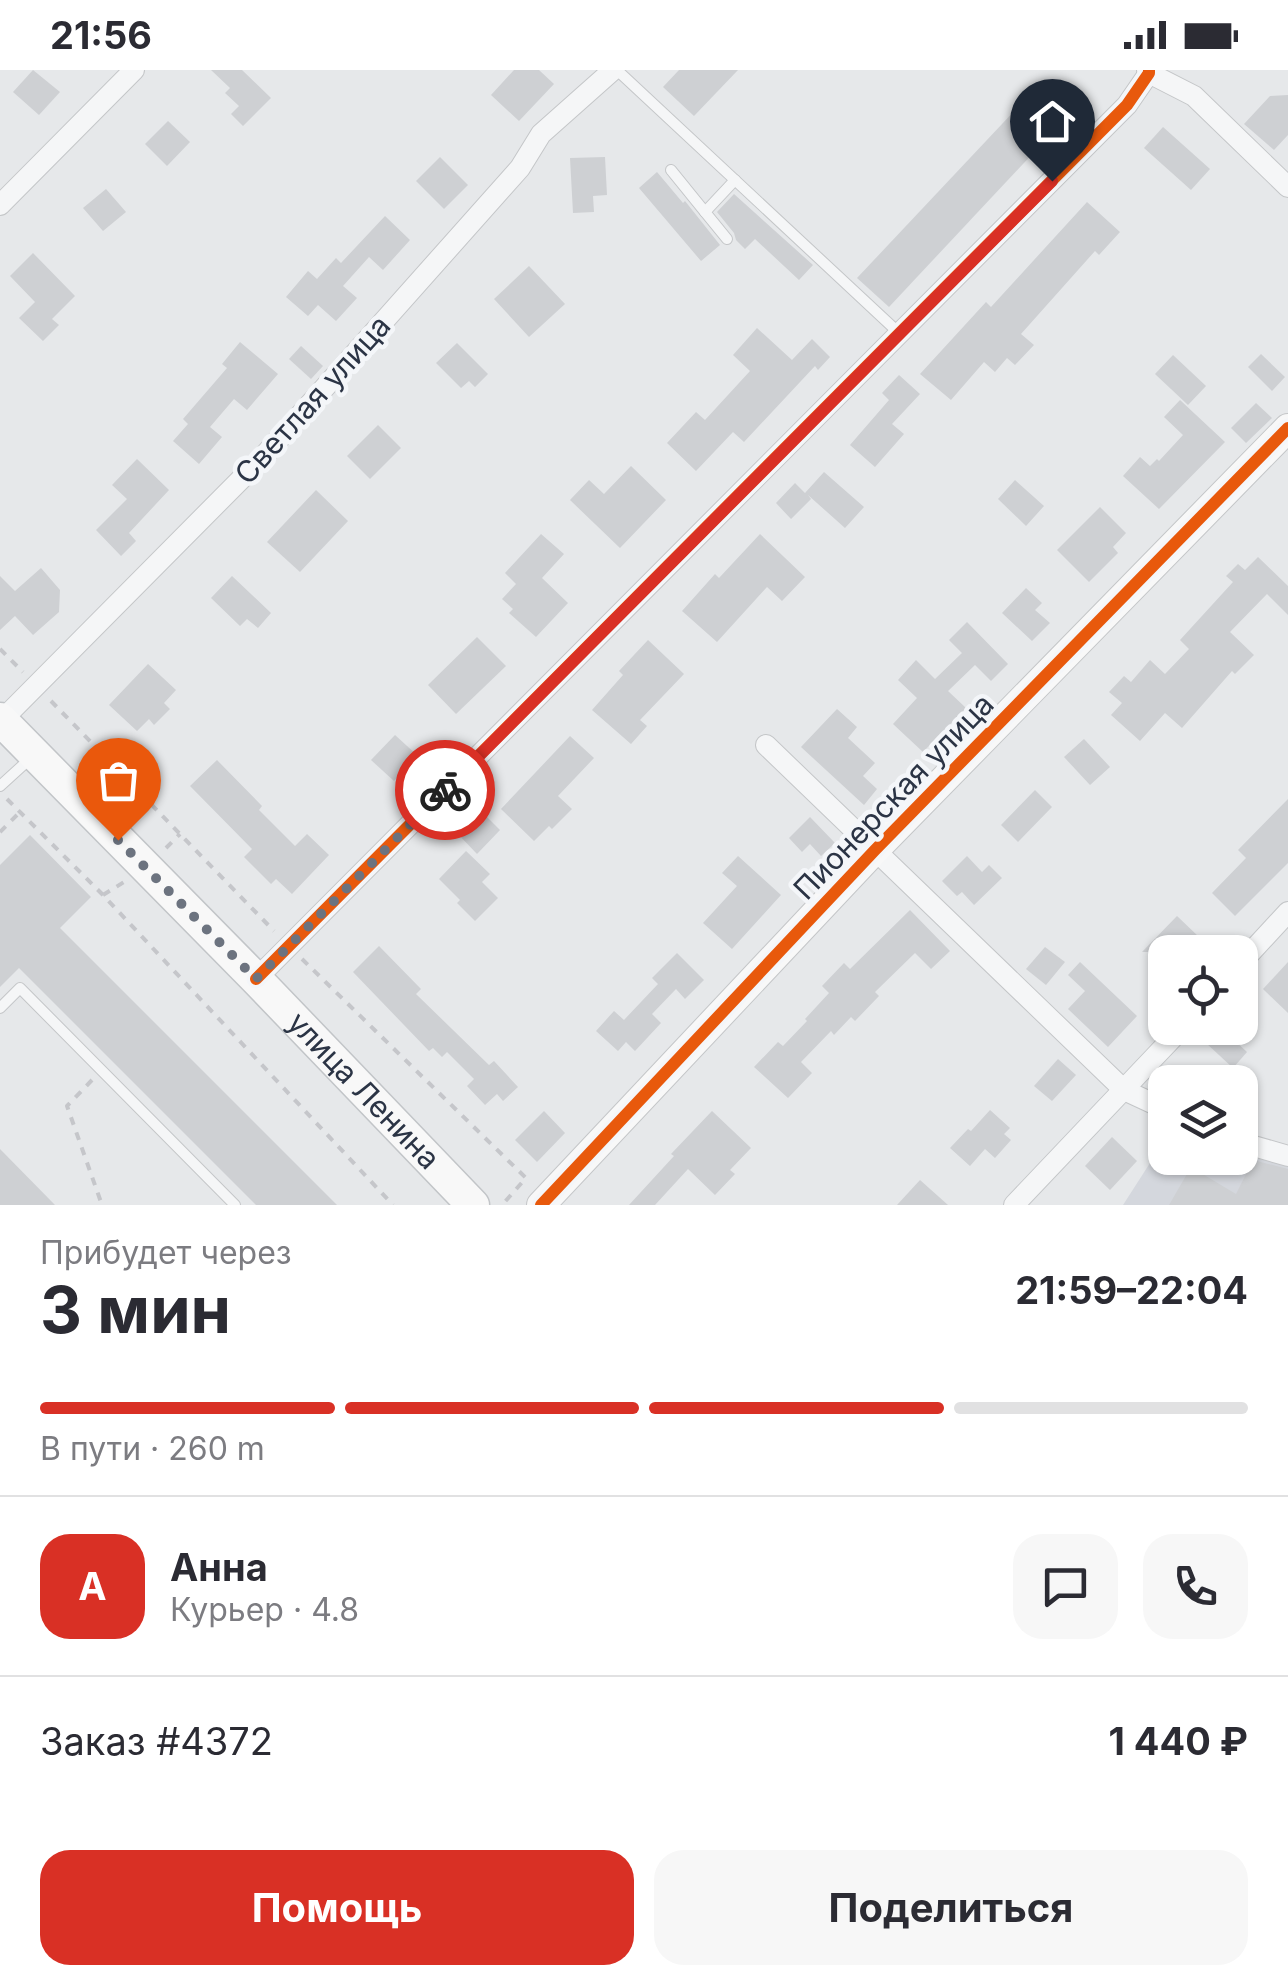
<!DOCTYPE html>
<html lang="ru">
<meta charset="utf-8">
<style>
:root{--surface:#fff;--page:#f7f7f7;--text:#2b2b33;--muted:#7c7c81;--line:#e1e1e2;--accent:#d93025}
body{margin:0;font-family:Inter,sans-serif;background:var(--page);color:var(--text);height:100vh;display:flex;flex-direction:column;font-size:38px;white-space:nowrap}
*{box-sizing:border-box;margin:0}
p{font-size:32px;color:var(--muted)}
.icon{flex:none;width:55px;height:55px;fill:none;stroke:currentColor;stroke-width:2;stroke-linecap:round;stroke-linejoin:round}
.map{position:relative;height:1135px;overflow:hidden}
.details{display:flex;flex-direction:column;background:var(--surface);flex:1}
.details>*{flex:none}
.controls{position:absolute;left:1148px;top:865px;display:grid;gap:20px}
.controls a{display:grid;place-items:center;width:110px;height:110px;border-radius:20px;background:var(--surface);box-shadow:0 2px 8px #0004;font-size:50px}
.pin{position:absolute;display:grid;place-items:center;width:85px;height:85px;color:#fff;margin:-102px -42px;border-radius:50% 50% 50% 0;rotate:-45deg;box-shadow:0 0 10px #0007}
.pin .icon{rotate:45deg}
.courier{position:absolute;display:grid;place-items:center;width:100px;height:100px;margin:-50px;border:8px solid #d93025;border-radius:50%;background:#fff;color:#222;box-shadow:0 2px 12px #0007}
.head em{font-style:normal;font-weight:700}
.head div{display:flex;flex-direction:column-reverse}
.head{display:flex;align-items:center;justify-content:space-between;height:170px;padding:0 40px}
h1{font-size:65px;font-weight:700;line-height:75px}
.bar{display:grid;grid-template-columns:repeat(4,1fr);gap:15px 10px;align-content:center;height:120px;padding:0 40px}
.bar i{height:12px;border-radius:8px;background:var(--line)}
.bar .selected{background:var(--accent)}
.bar p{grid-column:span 4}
.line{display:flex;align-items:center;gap:25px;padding:0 40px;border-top:2px solid var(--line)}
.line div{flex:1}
.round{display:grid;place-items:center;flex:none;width:105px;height:105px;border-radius:30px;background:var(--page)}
.action{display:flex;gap:20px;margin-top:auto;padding:20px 40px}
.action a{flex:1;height:115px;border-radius:30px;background:var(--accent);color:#fff;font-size:40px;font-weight:700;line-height:115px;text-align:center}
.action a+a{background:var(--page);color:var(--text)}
.status{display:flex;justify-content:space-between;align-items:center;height:70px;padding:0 50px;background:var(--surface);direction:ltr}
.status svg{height:28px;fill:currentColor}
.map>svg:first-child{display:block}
.built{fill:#d4d7dd}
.building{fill:#ced0d3}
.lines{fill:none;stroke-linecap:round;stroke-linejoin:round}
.lane-casing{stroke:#c4c6c8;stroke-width:12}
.street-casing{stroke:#c4c6c8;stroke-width:22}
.secondary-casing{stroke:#c4c6c8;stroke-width:30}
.primary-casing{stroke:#c2c5c8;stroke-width:35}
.path{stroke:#c5c6ca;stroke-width:4;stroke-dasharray:8 8;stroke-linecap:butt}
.lane{stroke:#f5f6f7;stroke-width:10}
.street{stroke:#f5f6f7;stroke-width:20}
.secondary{stroke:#f8f8f8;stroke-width:28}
.primary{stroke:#f8f8f8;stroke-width:32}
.cycleway-casing{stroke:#f4f6f9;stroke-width:19}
.cycleway{stroke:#e8590c;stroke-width:12}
.done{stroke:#6c737f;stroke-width:10;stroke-dasharray:0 18}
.route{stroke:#d93025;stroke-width:12}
.labels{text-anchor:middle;stroke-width:9;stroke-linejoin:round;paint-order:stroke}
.street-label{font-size:30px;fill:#2b3445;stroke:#f4f6f9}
</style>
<div class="status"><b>21:56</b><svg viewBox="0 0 49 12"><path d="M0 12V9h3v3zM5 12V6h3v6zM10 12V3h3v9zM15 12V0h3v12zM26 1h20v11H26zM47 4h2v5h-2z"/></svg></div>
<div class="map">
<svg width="1288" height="1135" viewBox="0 0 1288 1135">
<rect width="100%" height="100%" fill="#e6e8ea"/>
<path class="built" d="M1159,1079H1165V1088H1240V1079L1288,1092V1135H1123Z"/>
<g class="building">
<path d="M33,0L60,22L39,45L13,22Z"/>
<path d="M211,0H242L271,28L243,56L231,44L239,36L225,23L230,18Z"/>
<path d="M514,0H539L554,14L519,51L491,25Z"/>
<path d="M679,0H738L694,46L663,17Z"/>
<path d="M1288,25V65L1274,80L1244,54L1270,26Z"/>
<path d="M1020,35L1051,64L889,237L857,208Z"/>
<path d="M168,51L190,72L167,96L145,74Z"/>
<path d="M1163,57L1210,99L1191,120L1144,78Z"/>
<path d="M440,87L468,115L444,139L416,111Z"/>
<path d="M605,87L607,125L593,126L594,142L573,143L570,88Z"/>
<path d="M657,102L683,133L685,131L720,175L701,191L639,118Z"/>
<path d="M106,119L126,142L103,161L83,138Z"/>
<path d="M734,124L813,195L799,210L755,169L745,179L736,170L734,163L717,142Z"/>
<path d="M1087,132L1120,162L1099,185L1095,181L1021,264L1034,275L1015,295L1007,288L995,302L984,292L951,330L920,304L986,232L991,237Z"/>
<path d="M385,146L410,170L383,200L369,187L343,216L357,228L336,251L318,235L308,246L286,227L308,201L317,209L336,188L341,193Z"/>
<path d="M33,183L75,226L52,249L59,255L43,271L19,248L35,232L10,206Z"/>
<path d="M529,196L565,234L529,267L494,229Z"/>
<path d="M757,258L792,290L812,269L830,287L818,300L815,296L744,372L733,362L696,401L667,373L696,342L705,350L750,301L733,285Z"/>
<path d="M240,272L278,304L247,340L234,329L210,357L222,367L199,394L173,371L188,354L183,349L227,298L222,294Z"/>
<path d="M457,273L488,304L475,317L469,311L461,318L436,293Z"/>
<path d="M301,276L323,296L311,309L289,289Z"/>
<path d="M1261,284L1285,307L1272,321L1248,297Z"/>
<path d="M1173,285L1206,316L1188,335L1155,304Z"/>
<path d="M899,305L920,324L892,354L904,364L875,397L850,375L889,330L882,323Z"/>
<path d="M1180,330L1225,372L1159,439L1123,406L1140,387L1150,396L1157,389L1159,391L1183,365L1164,347Z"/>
<path d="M1256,333L1272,348L1246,373L1231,358Z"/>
<path d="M378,355L401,378L370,409L347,386Z"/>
<path d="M137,389L169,420L129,463L136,471L121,486L96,460L127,429L112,415Z"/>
<path d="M631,396L666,430L620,478L570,430L589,410L604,424Z"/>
<path d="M824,402L864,437L845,458L808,425L811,429L791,449L776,433L795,413L805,423Z"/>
<path d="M1015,410L1044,436L1026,456L998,429Z"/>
<path d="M316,420L348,451L300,502L267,472Z"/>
<path d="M1100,437L1126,463L1113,477L1118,483L1089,512L1057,480Z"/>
<path d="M541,464L564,484L542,508L568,533L536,567L509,543L513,539L502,529L516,514L505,503Z"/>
<path d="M760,464L805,507L782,531L767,517L717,572L682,541L715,504L719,508Z"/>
<path d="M1258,487L1288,516V545L1267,524L1230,562L1254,585L1235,604L1232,601L1182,658L1165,643L1140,671L1111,645L1122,633L1109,622L1124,606L1131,612L1150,590L1165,604L1189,579L1180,570L1233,512L1226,506L1238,494L1245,500Z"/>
<path d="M41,498L60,520L59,542L33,565L15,546L0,560V506L15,521Z"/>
<path d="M232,506L271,543L258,558L247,549L240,556L211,528Z"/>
<path d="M1026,518L1042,533L1035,540L1050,553L1032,571L1002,543Z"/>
<path d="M967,552L1008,594L991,611L975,595L948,621L966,638L923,682L893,654L917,628L898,610L916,590L935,609L962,583L949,570Z"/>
<path d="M477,567L506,596L456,644L428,615Z"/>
<path d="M648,570L684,604L640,650L647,656L631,674L592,640L623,605L619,601Z"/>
<path d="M148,594L176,620L164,633L170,639L154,655L149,649L137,661L109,635Z"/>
<path d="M837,639L857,657L848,668L875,693L863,706L877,719L864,735L801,677Z"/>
<path d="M395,665L418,686L394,711L371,690Z"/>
<path d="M570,666L594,688L558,726L572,739L552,759L549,756L534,771L501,739Z"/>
<path d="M1084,669L1110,697L1090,715L1064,687Z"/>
<path d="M217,690L262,736L259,740L295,776L307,764L329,785L292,824L276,809L271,814L244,787L252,779L190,716Z"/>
<path d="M1035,720L1052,737L1018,772L1001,755Z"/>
<path d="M1288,729V793L1235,846L1212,823L1246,788L1238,780Z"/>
<path d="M480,740L500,760L477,784L457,763Z"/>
<path d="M810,747L835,773L821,786L810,774L802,782L789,768Z"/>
<path d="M30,765L91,827L60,858L337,1135H256L19,898L0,917V795Z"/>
<path d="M466,781L490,804L482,812L498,828L475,851L457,833L460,830L439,809Z"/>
<path d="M738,786L781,825L732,879L703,853L737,816L722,803Z"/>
<path d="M967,786L982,802L989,795L1002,808L974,835L962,822L957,826L942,811Z"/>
<path d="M910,840L950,881L931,899L915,883L875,922L879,926L855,951L851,947L834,965L831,961L801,992L812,1003L788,1028L754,997L778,972L783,976L807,951L805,949L829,923L822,916L844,893L850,899Z"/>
<path d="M1177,846L1199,867L1193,874L1202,882H1142Z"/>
<path d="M379,876L421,919L416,924L489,995L494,991L518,1017L503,1031L497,1024L485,1035L467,1016L474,1009L447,982L442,987L433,978L429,981L353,902Z"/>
<path d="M1045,877L1065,892L1046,915L1026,899Z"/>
<path d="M677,883L704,910L685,929L676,919L652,944L661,953L635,981L626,972L618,981L596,961L614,941L624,950L658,914L652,908Z"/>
<path d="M1080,892L1137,946L1108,977L1068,939L1085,921L1068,905Z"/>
<path d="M1288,892V943L1263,919Z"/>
<path d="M1221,958L1247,982L1233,998L1206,973Z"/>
<path d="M1058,989L1076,1005L1052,1031L1034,1016Z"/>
<path d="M990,1040L1010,1058L1004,1064L1011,1070L995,1088L985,1079L970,1096L950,1078L968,1059L971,1061Z"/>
<path d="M544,1041L565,1063L537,1092L515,1070Z"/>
<path d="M712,1041L751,1078L730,1100L735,1104L715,1125L688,1099L655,1135H629L674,1086L671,1084Z"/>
<path d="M1112,1067L1137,1091L1110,1120L1085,1096Z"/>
<path d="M0,1079L55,1135H0Z"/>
<path d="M1253,1090L1288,1099V1135H1169L1191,1097L1236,1124Z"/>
<path d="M920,1110L948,1135H897Z"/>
</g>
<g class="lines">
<g class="lane-casing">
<g id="lane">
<path d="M617,0L899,263"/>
<path d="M671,100L705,142"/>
<path d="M727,169L705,142L735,110"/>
<path d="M0,716L33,686"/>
<path d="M0,938L20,918L235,1135"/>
</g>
</g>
<g class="street-casing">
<g id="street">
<path d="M1147,0L1149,3L1194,26L1288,117"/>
<path d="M0,135L134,0"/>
<path d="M1,651L262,388L520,98L541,64L613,0"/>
<path d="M766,675L1124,1020L1165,1039"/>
<path d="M1240,894L1288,842"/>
<path d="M256,909L1127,35L1149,3V0"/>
<path d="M1240,1072L1288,1086"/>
<path d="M1014,1135L1182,958"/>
</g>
</g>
<g class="secondary-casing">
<path id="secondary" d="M541,1135L875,780L1288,358"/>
</g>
<g class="primary-casing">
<g id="primary">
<path id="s1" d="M0,649L256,909L473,1135"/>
</g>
</g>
<g class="path">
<path d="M0,579L23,602"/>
<path d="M51,631L274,861"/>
<path d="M7,729L103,825L393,1135"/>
<path d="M0,762L20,742"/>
<path d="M166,778L180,764"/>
<path d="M103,825L124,812"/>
<path d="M302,889L526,1108L502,1135"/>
<path d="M92,1010L67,1036L102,1135"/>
</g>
<use href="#lane" class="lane"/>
<use href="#street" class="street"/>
<use href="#secondary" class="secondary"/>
<use href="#primary" class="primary"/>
<g class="cycleway-casing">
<g id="cycleway">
<path d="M256,909L1127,35L1149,3V0"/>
<path d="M541,1135L875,780L1288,358"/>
</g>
</g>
<use href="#cycleway" class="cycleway"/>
</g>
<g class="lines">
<path class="done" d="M118,770L256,909L445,720"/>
<path class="route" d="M445,720L1052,111"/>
</g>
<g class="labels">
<g class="street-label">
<text transform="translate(313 330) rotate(-48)" y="10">Светлая улица</text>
<text transform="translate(894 727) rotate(-46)" y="10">Пионерская улица</text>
<text dy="10" stroke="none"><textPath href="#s1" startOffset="520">улица Ленина</textPath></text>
</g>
</g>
</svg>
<div class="controls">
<a><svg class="icon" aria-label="locate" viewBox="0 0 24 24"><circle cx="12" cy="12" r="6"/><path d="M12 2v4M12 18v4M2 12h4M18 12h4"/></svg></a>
<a><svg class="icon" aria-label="layers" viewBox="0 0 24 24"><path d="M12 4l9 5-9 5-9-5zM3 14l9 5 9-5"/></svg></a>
</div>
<div class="pin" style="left:118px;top:770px;background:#ea580c"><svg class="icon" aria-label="bag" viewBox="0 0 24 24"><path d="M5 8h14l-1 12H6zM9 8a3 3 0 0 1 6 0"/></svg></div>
<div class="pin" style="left:1052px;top:111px;background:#1f2937"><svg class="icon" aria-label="home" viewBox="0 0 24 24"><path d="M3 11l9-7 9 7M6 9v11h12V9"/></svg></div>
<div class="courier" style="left:445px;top:720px"><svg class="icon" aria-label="bike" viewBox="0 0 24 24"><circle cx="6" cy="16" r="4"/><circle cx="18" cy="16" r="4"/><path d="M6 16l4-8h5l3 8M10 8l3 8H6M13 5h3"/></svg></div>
</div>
<section class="details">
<div class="head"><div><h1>3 мин</h1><p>Прибудет через</p></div><em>21:59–22:04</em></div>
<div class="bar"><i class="selected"></i><i class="selected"></i><i class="selected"></i><i></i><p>В пути · 260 m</p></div>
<div class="line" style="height:180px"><b class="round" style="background:var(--accent);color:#fff">А</b><div><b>Анна</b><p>Курьер · 4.8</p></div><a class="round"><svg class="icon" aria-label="chat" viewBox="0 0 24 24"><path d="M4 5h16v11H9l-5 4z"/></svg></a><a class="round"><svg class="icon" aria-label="phone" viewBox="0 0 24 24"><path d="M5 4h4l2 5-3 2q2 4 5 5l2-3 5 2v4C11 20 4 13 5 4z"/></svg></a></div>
<div class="line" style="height:130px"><div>Заказ #4372</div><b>1 440 ₽</b></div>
<div class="action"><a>Помощь</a><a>Поделиться</a></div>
</section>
